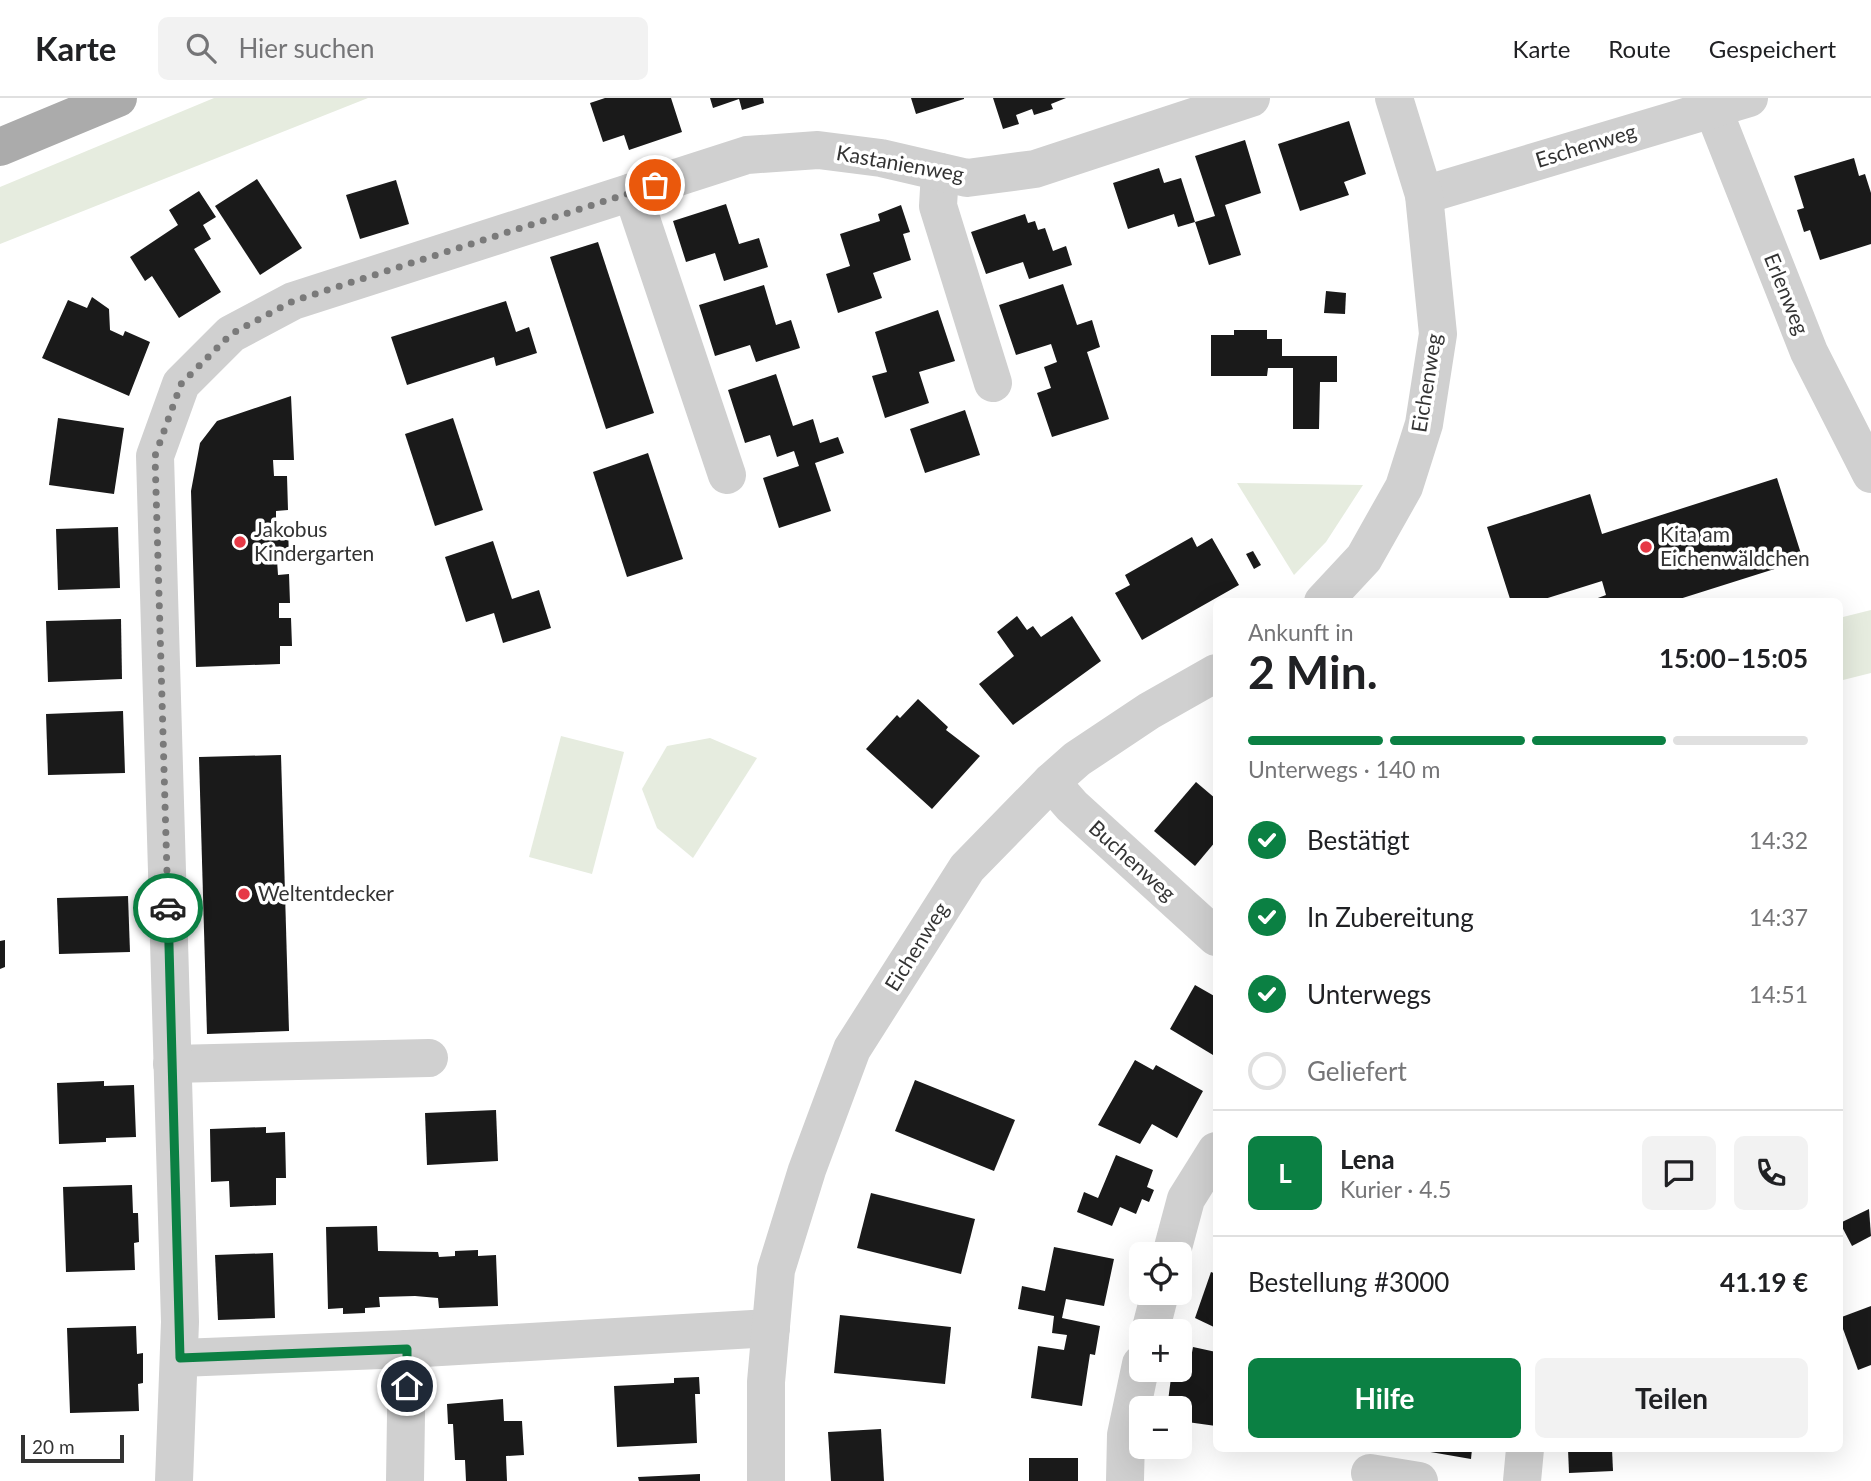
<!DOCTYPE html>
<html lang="de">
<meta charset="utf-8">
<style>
:root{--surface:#fff;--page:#f2f2f2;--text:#202124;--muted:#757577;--line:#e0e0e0;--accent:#0b8043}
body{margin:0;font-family:Lato,sans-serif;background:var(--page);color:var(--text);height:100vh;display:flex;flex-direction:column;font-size:26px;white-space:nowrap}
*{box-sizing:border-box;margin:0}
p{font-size:23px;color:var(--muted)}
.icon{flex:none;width:38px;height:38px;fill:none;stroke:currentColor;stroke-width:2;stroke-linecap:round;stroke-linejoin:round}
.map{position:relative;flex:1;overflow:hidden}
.side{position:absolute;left:1213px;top:500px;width:630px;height:854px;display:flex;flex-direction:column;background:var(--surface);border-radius:10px;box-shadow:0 7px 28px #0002}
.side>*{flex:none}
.buttons{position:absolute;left:1129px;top:1144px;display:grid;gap:14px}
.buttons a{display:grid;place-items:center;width:63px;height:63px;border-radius:10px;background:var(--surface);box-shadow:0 7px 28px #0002;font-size:35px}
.scale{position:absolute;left:21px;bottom:18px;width:103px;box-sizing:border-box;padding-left:7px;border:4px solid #333;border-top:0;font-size:19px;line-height:24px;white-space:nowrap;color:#333;-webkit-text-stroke:5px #fff;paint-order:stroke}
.pin{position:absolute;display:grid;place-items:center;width:60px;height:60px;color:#fff;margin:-30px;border:4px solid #fff;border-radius:50%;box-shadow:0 2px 7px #0007}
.courier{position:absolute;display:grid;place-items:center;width:70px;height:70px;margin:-35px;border:5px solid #0b8043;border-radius:50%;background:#fff;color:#222;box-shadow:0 2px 9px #0007}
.overview em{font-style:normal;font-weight:700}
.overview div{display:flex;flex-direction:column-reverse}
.overview{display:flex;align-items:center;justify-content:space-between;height:119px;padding:0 35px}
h1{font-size:46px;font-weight:700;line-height:52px}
.bar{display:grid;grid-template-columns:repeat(4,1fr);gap:10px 7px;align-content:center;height:84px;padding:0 35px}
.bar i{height:9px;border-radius:5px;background:var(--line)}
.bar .selected{background:var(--accent)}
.bar p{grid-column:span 4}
.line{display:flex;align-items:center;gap:18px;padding:0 35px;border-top:2px solid var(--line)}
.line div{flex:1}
.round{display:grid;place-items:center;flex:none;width:74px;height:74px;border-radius:10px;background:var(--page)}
ol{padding:0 35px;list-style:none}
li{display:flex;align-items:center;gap:21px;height:77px}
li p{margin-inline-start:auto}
li .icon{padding:7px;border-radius:50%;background:var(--accent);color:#fff;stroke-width:4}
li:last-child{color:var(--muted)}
li i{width:38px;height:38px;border:4px solid var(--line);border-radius:50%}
.action{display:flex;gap:14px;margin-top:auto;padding:14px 35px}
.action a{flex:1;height:80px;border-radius:10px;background:var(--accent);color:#fff;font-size:28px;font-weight:700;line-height:80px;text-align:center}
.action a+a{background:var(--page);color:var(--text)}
header{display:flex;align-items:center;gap:42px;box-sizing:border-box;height:98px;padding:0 35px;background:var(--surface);border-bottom:2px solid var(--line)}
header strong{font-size:33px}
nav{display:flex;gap:38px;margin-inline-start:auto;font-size:24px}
.search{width:490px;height:63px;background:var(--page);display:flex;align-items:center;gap:18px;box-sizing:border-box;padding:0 24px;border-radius:10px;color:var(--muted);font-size:26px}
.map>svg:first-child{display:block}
.green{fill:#e6ecdf}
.building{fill:#1a1a1a}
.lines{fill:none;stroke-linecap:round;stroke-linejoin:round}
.minor{stroke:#d0d0d0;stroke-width:38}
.major{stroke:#ababab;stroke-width:38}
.done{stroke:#7a7a7a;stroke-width:7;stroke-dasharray:0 12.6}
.route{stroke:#0b8043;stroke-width:9}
.poi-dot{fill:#e63946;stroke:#fff;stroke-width:2.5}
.labels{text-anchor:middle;stroke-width:7;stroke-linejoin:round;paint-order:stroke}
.street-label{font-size:21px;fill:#333;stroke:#fff}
.poi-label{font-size:21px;fill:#333;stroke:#fff;text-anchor:start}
</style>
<header>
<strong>Karte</strong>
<div class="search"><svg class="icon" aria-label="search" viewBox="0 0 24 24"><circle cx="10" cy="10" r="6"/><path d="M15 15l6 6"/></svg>Hier suchen</div>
<nav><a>Karte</a><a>Route</a><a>Gespeichert</a></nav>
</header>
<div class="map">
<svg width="1871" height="1383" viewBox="0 0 1871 1383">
<rect width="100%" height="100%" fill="#fff"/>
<g class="green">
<path d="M214,0H368L0,146V89Z"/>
<path d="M1237,385L1363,387L1326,444L1294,477Z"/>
<path d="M1871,512V575L1839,583V520Z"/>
<path d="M561,638L624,654L592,776L529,759Z"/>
<path d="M710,640L757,660L693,760L657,730L642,691L667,648Z"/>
</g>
<g class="building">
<path d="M605,0H671L682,34L629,52L624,37L603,44L590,5Z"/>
<path d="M710,0H763L764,5L742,12L739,1L713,10Z"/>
<path d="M911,0H964V1L916,16Z"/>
<path d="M993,0H1066L1051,6L1053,11L1034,17L1032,11L1016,17L1019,26L1003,31Z"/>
<path d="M1349,23L1366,76L1344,84L1349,97L1300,113L1278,46Z"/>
<path d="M1245,42L1261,95L1225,107L1241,157L1209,167L1195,124L1178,129L1174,116L1128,131L1113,85L1159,70L1164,85L1181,80L1195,124L1215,118L1195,58Z"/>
<path d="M1854,60L1859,78L1865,76L1871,95V146L1820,162L1810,132L1804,134L1797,112L1804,110L1794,78Z"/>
<path d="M257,81L302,150L260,177L215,108Z"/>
<path d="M396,82L409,126L360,141L346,97Z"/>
<path d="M199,93L216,119L203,127L211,141L194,151L221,194L179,220L152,178L145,183L130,159L178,127L169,112Z"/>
<path d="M726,106L739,146L759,140L768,169L724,183L715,155L686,164L673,123Z"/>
<path d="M901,107L910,134L903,136L911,162L873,175L882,200L838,215L826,176L850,168L840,136L880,123L878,116Z"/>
<path d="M1025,116L1028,125L1035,123L1038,132L1045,130L1053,153L1066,148L1072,167L1029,181L1023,164L986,176L971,134Z"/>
<path d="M598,144L654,315L606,331L550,159Z"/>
<path d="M1063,186L1077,227L1092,222L1100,249L1087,254L1109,321L1052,339L1037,295L1051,290L1044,269L1057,264L1051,246L1016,257L999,207Z"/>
<path d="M764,187L776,227L791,222L800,250L756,264L750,247L715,258L699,207Z"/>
<path d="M1326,193L1346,195L1345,216L1324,215Z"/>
<path d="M92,199L109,211L110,232L123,238L125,233L150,244L129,298L42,260L68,202L87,210Z"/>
<path d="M506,203L516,234L529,229L537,255L496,268L494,259L407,287L391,239Z"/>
<path d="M938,212L955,263L919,274L929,305L885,320L872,278L887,274L875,234Z"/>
<path d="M1234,232H1267V241H1282V258H1337V284H1320L1319,331H1293V270H1268L1267,278H1211V237H1234Z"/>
<path d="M776,276L793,328L813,321L820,345L838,339L844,355L815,365L831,413L779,430L763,380L799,368L794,353L777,359L770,337L745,345L728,292Z"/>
<path d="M291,298L294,362H273L274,378H287L288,412L276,413V427H288L289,462H277L278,477L289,476L290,505H279V520H291L292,548H280V566L196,569L191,393L200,345L217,323Z"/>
<path d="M965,312L980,357L925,375L910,331Z"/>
<path d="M58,320L124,330L114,396L49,387Z"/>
<path d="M453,320L483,412L435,428L405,336Z"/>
<path d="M648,355L683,461L627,479L593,374Z"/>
<path d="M1777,380L1803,462L1670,504H1587L1606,497L1602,483L1535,504H1511L1487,429L1590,396L1602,436Z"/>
<path d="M118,429L120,490L58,492L56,431Z"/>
<path d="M1192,439L1197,449L1212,440L1239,487L1142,542L1115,495L1130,487L1125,477Z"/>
<path d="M493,443L512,501L539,492L551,530L503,545L494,515L466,524L445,459Z"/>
<path d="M1253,453L1261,467L1254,471L1246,456Z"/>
<path d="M1017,518L1027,532L1033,528L1041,539L1072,518L1101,563L1013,627L979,586L1014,558L997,534Z"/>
<path d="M121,521L122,581L48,584L46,523Z"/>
<path d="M918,601L948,629L946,632L980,658L932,711L866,651L897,617L900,620Z"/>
<path d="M123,613L125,675L48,677L46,616Z"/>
<path d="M281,657L289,933L207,936L199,659Z"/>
<path d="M1196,684L1216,701V743L1195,768L1154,733Z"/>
<path d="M128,798L130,854L59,856L57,800Z"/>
<path d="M5,842V869L0,871V843Z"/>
<path d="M1195,887L1216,899V952L1213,957L1170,931Z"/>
<path d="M1135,962L1153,972L1156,967L1203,993L1177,1040L1152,1026L1140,1046L1098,1027Z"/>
<path d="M915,982L1015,1022L994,1073L895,1033Z"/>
<path d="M104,983V988L134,987L136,1039L106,1040V1044L59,1046L57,985Z"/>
<path d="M496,1012L498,1063L427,1067L425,1015Z"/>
<path d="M266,1029V1035L285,1034L286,1080H276V1107L230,1109L229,1083L211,1084L210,1031Z"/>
<path d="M1116,1057L1153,1072L1147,1089L1154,1092L1149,1104L1142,1101L1136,1116L1120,1109L1112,1128L1077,1114L1084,1094L1098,1100Z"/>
<path d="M132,1087L133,1115H138L139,1144L134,1145L135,1172L66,1174L63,1089Z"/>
<path d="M871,1095L975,1121L961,1176L857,1150Z"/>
<path d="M1869,1111L1871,1138L1852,1148L1840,1125Z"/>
<path d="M377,1128L378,1153L438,1154L439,1159L455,1158V1153L478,1152V1158L496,1157L498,1208L439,1210L438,1200L415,1198L379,1199L380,1209L365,1210V1215L343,1216V1210L328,1211L326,1129Z"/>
<path d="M1054,1149L1114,1161L1104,1208L1066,1201L1062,1220L1100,1228L1095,1257L1090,1256L1082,1308L1031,1300L1038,1248L1064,1252L1067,1237L1052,1235L1054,1218L1018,1211L1022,1188L1045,1193Z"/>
<path d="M273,1155L275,1220L218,1222L215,1157Z"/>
<path d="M1211,1174L1216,1176V1230L1195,1220Z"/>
<path d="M1871,1208V1267L1858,1272L1839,1220Z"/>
<path d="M840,1217L951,1229L945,1286L834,1275Z"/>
<path d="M136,1228L137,1256L143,1255V1285L138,1286L139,1313L70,1315L67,1230Z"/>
<path d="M1193,1249L1216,1254V1328L1180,1323V1311H1167L1172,1272H1180V1269L1189,1271Z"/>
<path d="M699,1279L700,1296H695L697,1345L617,1349L614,1288L674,1285V1280Z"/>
<path d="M503,1301L504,1323H522L524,1357L506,1358L507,1383H466L465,1362H455L453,1326H448L447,1306Z"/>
<path d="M881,1331L884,1383H831L828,1334Z"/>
<path d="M1413,1351H1472L1471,1361Z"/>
<path d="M1568,1351H1612L1613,1373L1569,1375Z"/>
<rect x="1029" y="1360" width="49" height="23"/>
<path d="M700,1376V1383H639L638,1379Z"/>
</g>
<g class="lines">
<g class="minor">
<path d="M1713,11L1809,254L1871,376"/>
<path d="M940,74L938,108L993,285"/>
<path d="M632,94L727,377"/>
<path d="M1424,97L1749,0"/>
<path d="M1323,504L1364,460L1404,389L1424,326L1438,236L1424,97L1394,0"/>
<path d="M1051,684L1072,708L1216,839"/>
<path d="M172,966L429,960"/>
<path d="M1171,1157L1186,1101L1216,1053"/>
<path d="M1150,1234L1160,1195"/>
<path d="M180,1260L407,1251L771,1230"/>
<path d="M1370,1375L1419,1383"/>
<path d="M174,1383L180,1224L155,358L181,286L231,236L293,203L747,57L818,52L881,60L967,80L1035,71L1251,0"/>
<path d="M405,1383L407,1251"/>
<path d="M766,1383V1284L776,1172L807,1072L852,951L967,770L1051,684L1077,661L1149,613L1216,575"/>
<path d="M1125,1383L1126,1337L1141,1266"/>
<path d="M1522,1383L1525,1351"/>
</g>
<path class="major" d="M0,49L118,0"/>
</g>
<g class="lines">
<path class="done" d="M168,810L155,358L181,286L231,236L293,203L655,87"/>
<path class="route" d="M168,810L180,1260L407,1251V1288"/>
</g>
<g class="poi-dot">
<circle cx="240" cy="444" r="7"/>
<circle cx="1646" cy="449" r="7"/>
<circle cx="244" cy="796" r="7"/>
</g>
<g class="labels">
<g class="street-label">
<text transform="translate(1586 48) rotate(-17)" y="7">Eschenweg</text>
<text transform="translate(900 66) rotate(10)" y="7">Kastanienweg</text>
<text transform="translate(1786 196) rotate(68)" y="7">Erlenweg</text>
<text transform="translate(1427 285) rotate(-81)" y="7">Eichenweg</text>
<text transform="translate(1132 763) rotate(42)" y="7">Buchenweg</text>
<text transform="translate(917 849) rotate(-58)" y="7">Eichenweg</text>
</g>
<g class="poi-label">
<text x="254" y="439">Jakobus<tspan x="254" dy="24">Kindergarten</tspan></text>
<text x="1660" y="444">Kita am<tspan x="1660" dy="24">Eichenwäldchen</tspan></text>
<text x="258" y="803">Weltentdecker</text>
</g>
</g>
</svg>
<div class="buttons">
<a><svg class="icon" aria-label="locate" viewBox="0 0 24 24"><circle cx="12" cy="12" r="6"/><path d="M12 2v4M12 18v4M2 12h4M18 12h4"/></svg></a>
<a>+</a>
<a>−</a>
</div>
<div class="scale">20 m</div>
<div class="pin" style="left:655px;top:87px;background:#ea580c"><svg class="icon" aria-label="bag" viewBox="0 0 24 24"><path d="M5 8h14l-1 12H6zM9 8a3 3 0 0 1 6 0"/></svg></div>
<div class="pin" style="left:407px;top:1288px;background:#1f2937"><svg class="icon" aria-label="home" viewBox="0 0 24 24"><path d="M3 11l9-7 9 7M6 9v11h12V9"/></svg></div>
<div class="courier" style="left:168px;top:810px"><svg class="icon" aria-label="car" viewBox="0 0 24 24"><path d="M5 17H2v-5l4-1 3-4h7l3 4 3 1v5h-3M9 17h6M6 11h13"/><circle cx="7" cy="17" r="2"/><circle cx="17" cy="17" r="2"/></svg></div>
<section class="side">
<div class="overview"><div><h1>2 Min.</h1><p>Ankunft in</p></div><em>15:00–15:05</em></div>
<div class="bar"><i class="selected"></i><i class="selected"></i><i class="selected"></i><i></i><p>Unterwegs · 140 m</p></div>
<ol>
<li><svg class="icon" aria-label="check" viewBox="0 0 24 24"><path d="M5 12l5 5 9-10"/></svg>Bestätigt<p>14:32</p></li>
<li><svg class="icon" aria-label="check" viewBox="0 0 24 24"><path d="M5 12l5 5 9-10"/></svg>In Zubereitung<p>14:37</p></li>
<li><svg class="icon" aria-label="check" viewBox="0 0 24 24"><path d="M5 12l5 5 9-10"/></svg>Unterwegs<p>14:51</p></li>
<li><i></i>Geliefert</li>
</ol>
<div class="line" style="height:126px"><b class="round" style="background:var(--accent);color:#fff">L</b><div><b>Lena</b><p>Kurier · 4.5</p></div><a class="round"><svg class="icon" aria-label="chat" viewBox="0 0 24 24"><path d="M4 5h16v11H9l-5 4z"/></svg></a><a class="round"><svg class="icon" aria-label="phone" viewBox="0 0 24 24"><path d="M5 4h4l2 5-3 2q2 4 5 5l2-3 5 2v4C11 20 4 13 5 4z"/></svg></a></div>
<div class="line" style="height:91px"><div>Bestellung #3000</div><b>41.19 €</b></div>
<div class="action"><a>Hilfe</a><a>Teilen</a></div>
</section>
</div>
